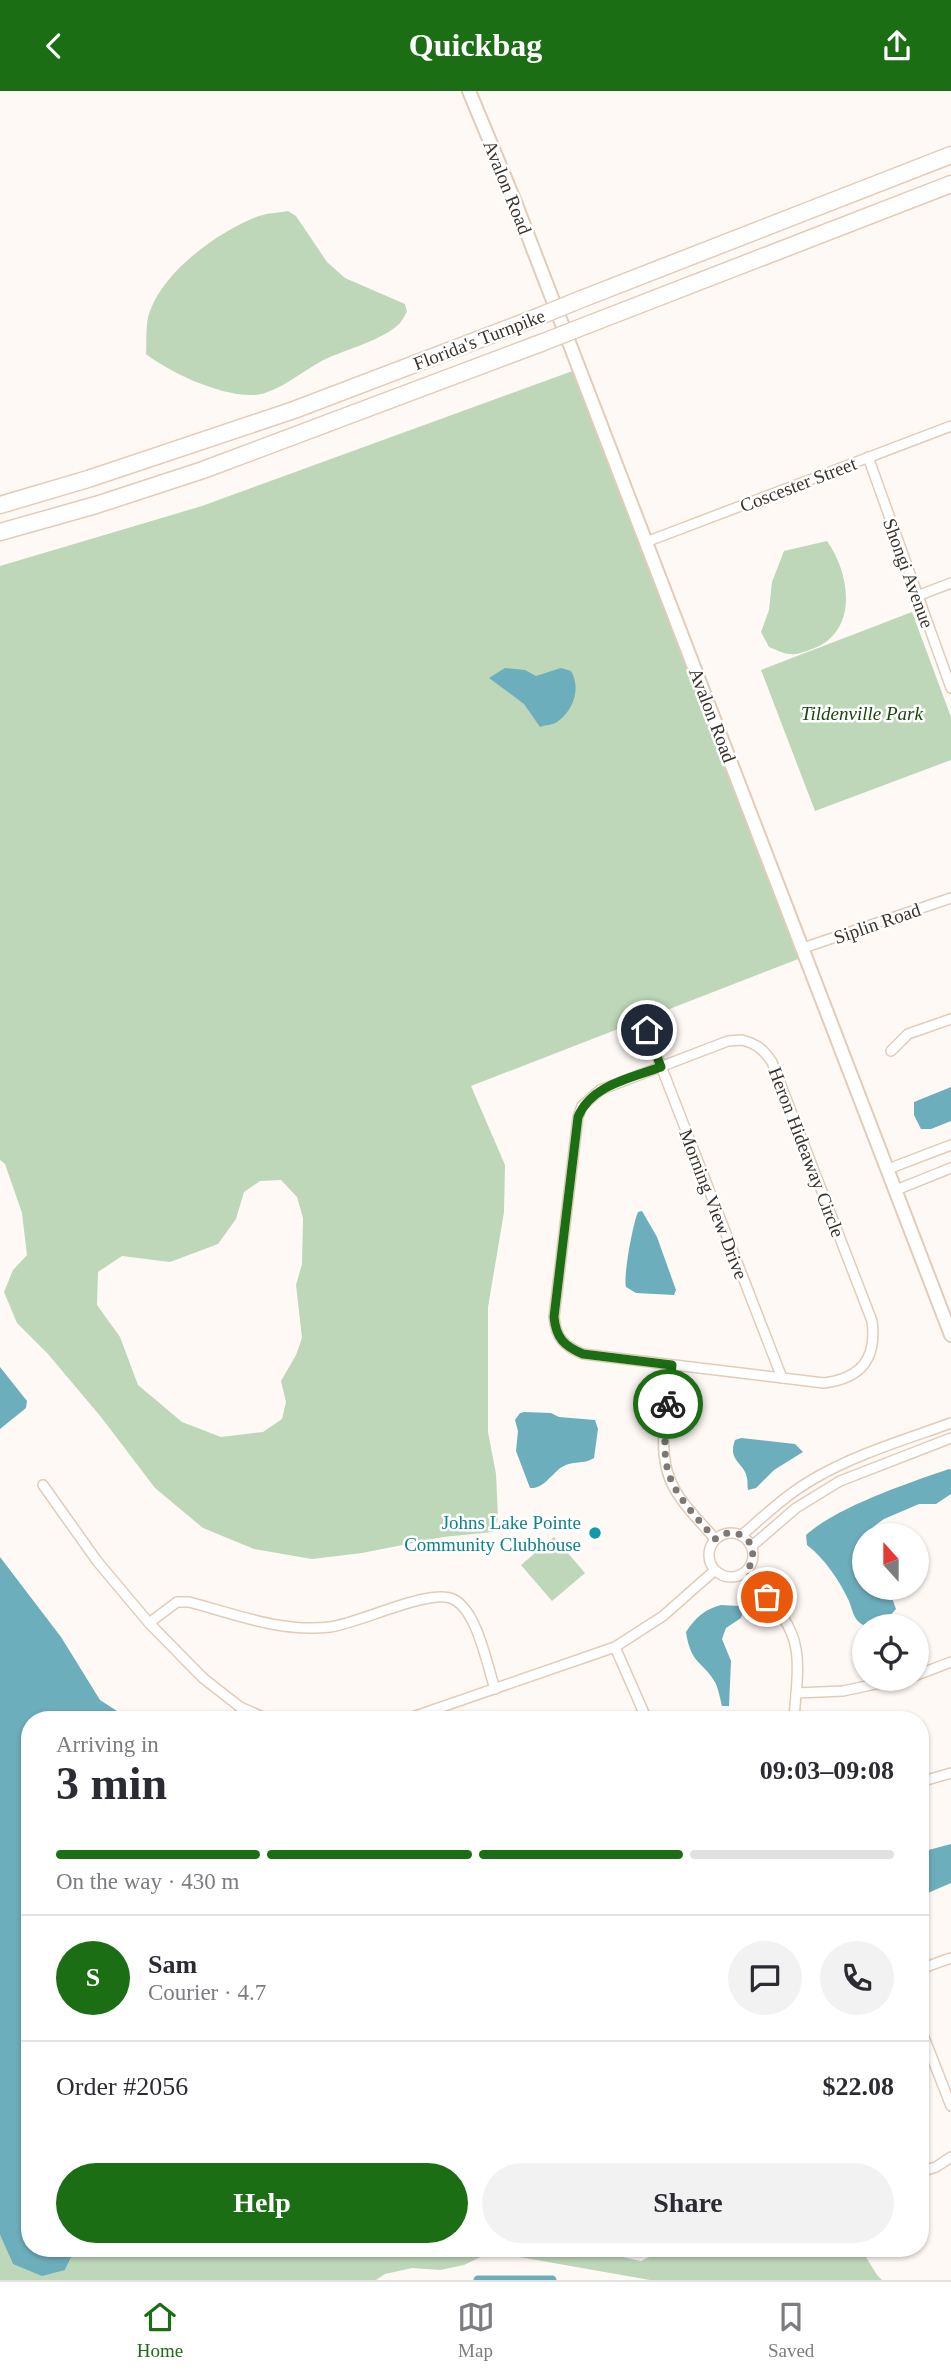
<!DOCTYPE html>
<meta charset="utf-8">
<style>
:root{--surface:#fff;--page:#f2f2f3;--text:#2b2b33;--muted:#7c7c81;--line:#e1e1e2;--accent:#1c6e14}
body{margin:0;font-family:"Times New Roman",serif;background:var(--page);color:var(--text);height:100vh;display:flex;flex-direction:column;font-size:26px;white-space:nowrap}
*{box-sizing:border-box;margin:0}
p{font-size:23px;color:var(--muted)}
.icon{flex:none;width:38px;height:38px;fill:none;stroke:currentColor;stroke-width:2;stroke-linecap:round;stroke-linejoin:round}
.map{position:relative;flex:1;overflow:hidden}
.sheet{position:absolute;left:21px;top:1620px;width:908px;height:546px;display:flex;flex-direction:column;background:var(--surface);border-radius:28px;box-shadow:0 2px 5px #0004}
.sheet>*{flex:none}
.needle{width:46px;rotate:339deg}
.buttons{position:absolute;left:852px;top:1432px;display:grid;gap:14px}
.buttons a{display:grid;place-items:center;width:77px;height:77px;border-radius:50%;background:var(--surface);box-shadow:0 2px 5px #0004;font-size:35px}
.pin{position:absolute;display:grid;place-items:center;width:60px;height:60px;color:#fff;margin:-30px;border:4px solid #fff;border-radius:50%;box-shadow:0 2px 7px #0007}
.courier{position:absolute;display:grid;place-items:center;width:70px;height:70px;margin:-35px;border:5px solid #1c6e14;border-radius:50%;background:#fff;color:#222;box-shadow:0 2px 9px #0007}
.headline em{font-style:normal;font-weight:700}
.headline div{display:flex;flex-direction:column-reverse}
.headline{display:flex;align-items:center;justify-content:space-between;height:119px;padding:0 35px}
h1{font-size:46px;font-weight:700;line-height:52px}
.bar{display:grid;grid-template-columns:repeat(4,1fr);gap:10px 7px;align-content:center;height:84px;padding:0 35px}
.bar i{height:9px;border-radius:5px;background:var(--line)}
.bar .active{background:var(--accent)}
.bar p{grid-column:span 4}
.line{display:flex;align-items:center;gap:18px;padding:0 35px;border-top:2px solid var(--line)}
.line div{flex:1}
.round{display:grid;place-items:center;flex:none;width:74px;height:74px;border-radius:37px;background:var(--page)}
.action{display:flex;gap:14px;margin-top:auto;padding:14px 35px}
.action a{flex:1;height:80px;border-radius:42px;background:var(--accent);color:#fff;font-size:28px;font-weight:700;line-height:80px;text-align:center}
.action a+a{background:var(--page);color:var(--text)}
header{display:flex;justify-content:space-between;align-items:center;height:91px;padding:0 35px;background:var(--accent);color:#fff;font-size:32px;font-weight:700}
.menu{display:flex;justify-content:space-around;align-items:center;height:98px;border-top:2px solid var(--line);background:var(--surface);font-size:19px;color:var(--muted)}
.menu a{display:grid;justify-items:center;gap:4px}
.menu .active{color:var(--accent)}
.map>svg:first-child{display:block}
.green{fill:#bdd7b8;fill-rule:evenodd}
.water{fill:#6daebc}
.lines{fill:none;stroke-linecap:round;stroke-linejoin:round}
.canal{stroke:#6daebc;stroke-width:9}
.minor-casing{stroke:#e2ccb8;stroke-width:12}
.secondary-casing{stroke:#e2ccb8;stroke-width:16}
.motorway-casing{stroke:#e2ccb8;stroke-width:19}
.minor{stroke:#fff;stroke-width:9}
.secondary{stroke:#fff;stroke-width:12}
.motorway{stroke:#fff;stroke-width:16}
.motorway-bridge-casing{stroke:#e2ccb8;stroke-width:19;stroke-linecap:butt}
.motorway-bridge{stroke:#fff;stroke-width:16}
.done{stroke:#7f7872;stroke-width:7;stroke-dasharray:0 12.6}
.route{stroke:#1c6e14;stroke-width:9}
.culture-dot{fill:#0f9aa8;stroke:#fff;stroke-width:2.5}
.labels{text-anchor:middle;stroke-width:5;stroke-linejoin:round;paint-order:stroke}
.street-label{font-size:19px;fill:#3b332b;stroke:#fff}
.park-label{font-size:19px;font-style:italic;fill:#19470e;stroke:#fff}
.culture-label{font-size:19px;fill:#0d838f;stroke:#fff;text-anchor:end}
</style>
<header><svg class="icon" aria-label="back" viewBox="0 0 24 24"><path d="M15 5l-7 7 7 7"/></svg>Quickbag<svg class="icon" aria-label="share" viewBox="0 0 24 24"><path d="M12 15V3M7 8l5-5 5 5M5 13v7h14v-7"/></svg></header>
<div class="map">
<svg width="951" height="2189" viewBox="0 0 951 2189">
<rect width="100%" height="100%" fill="#fef9f5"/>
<g class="green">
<path d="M288,120L296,125L327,171L345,187L405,213L407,221C404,225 402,231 398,234C383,248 349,258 330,266C307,276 289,294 265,302C233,312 170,282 146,263C147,249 145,232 150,220C164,180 218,141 256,126C266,122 278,122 288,120Z"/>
<path d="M578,278L806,865L471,995L505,1074L504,1121L488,1216V1341L496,1383L498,1427L493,1441L443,1446L362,1462L312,1468L254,1458L203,1437L155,1397L101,1326L48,1263L17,1232L4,1201L13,1179L27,1164L22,1122L5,1073L0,1069V475L202,415ZM281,1089L297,1106L303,1127L302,1173L296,1194L302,1247L296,1264L281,1290L286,1311L282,1328L263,1341L221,1346L182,1331L138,1294L120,1246L97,1214L98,1181L122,1165L170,1171L218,1153L236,1128L244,1101L260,1090Z"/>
<path d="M827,450C849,481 859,536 817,556C810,559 798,564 790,563C783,563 775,558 769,556L761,541L769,519L772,491L784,460Z"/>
<path d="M912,521L951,626V669L815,720L761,579Z"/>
<path d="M554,1446L585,1482L552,1510L521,1474Z"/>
<path d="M0,2144L13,2173L65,2179L75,2158H608L613,2164L641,2170L666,2158H861L877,2184L882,2189H650L491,2161L464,2174L440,2179L412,2177L385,2183L376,2189H0Z"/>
</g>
<g class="water">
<path d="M505,577L525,579L536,585L561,577L571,580C581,597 574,619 557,631C553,634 545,634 540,636L524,613L489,587Z"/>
<path d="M951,996V1030L931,1038H921L914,1024V1011Z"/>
<path d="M642,1120L657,1146L676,1199L674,1204L636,1202L626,1196C623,1185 633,1132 638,1121Z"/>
<path d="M0,1276L27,1310L26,1317L0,1338Z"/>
<path d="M524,1321L551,1322L559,1326L595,1329L598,1338L594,1367C584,1374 572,1369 562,1376C551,1383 544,1398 530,1397L516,1360L518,1340L515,1329L520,1322Z"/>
<path d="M741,1347L795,1353L803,1361L774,1379L756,1397L748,1399C747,1395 748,1391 747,1387C745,1372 727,1370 735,1349Z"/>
<path d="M949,1378L951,1379V1403L936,1413H919L884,1428L873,1436L870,1444H864V1496H888L896,1518L889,1526L863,1534C853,1528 853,1520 849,1510C839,1489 825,1468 807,1454L806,1444C837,1416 908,1392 949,1378Z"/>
<path d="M0,1466L61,1546L100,1609L131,1629H30V2158H75L65,2179L42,2185L13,2173L0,2144Z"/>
<path d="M721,1514L740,1515L743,1521L741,1527L726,1537L722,1548L731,1570L729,1615H722C720,1608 719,1600 716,1593C703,1569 691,1575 686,1541C695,1527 705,1518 721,1514Z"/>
<path d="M951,1753V1792L921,1805V1761Z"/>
</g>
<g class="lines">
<path class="canal" d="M478,2189H552"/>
<g class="minor-casing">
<g id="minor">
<path d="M868,366L951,597"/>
<path d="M646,451L951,335"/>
<path d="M917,505L951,492"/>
<path d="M803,857L951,807"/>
<path d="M647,939L782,1287"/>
<path d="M742,949C757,953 763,958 772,971L872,1230C877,1267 862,1287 824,1292L583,1263C564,1255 556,1247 554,1226L578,1026L582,1015L600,999L728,950Z"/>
<path d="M891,960L908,943L951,928"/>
<path d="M888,1078L951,1054"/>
<path d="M896,1099L951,1077"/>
<path d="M672,1274C668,1313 654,1361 674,1397C684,1416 701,1431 715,1448"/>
<path d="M43,1394L97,1470L149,1532L203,1587L240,1616L270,1629"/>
<circle cx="731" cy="1464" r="22"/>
<path d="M742,1444C764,1425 785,1405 810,1390C853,1364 904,1349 951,1332"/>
<path d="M752,1455L796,1417L840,1390L951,1347"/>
<path d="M746,1481C765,1504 791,1527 796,1558C800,1581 795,1606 794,1629"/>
<path d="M149,1532L177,1511H189C235,1523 282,1542 330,1536C360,1532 430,1497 453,1508C477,1519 487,1574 495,1598"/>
<path d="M615,1556L647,1629"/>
<path d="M917,1584L951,1571"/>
<path d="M796,1602L843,1600L904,1587"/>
<path d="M404,1629L615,1556L663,1525L714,1480"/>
<path d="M920,1691L951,1682"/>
<path d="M920,1878L951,1867"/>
<path d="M920,1936L951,2015"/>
<path d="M920,2081L936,2076L951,2066"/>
</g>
</g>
<g class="secondary-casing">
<path id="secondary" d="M469,0L515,111L951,1244"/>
</g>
<g class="motorway-casing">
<g id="motorway">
<path d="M579,209L951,64"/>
<path d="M587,234L951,93"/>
<path d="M0,414L88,388L294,319L530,229"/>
<path d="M0,441L96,414L203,379L541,252"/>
</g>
</g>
<use href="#minor" class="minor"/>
<use href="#secondary" class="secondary"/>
<use href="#motorway" class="motorway"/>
<g class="motorway-bridge-casing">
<g id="motorway-bridge">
<path d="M530,229L579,209"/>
<path d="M541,252L587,234"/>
</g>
</g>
<use href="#motorway-bridge" class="motorway-bridge"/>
</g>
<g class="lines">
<path class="done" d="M668,1313C659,1386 668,1394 715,1448C727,1440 736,1439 748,1449C755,1461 754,1470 746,1481L767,1506"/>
<path class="route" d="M647,939L661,976C631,987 591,994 578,1026L554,1226C556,1247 564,1255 583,1263L672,1274L668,1313"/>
</g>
<circle class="culture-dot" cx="595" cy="1442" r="7"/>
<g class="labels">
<g class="street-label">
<text transform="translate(508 96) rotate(68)" y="7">Avalon Road</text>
<text transform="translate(479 248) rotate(-21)" y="7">Florida's Turnpike</text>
<text transform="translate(798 393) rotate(-21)" y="7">Coscester Street</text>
<text transform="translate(909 482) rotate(70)" y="7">Shongi Avenue</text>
<text transform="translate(713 624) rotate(69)" y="7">Avalon Road</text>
<text transform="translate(877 832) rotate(-19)" y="7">Siplin Road</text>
<text transform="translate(807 1061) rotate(69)" y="7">Heron Hideaway Circle</text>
<text transform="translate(714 1113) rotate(69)" y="7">Morning View Drive</text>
</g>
<g class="park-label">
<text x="862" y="629">Tildenville Park</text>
</g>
<g class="culture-label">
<text x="581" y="1438">Johns Lake Pointe<tspan x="581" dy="22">Community Clubhouse</tspan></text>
</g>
</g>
</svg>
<div class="buttons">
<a><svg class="needle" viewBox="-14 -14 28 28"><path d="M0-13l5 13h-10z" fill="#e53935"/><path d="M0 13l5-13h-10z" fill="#7c7c81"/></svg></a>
<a><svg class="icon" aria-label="locate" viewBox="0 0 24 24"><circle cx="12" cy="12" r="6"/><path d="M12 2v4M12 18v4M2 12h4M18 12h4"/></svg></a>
</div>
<div class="pin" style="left:767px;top:1506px;background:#ea580c"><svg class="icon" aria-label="bag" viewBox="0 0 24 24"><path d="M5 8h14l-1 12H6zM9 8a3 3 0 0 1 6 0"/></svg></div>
<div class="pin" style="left:647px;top:939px;background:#1f2937"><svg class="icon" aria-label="home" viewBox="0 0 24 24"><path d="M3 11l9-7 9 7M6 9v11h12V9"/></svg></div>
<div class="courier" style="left:668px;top:1313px"><svg class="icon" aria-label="bike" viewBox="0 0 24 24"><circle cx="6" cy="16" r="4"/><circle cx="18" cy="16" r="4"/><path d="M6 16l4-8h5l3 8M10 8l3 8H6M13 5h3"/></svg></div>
<section class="sheet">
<div class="headline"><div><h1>3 min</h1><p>Arriving in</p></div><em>09:03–09:08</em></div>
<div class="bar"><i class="active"></i><i class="active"></i><i class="active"></i><i></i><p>On the way · 430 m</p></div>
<div class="line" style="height:126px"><b class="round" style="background:var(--accent);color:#fff">S</b><div><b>Sam</b><p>Courier · 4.7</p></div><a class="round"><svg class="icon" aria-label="chat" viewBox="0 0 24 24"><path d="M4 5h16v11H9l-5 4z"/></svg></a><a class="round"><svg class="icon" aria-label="phone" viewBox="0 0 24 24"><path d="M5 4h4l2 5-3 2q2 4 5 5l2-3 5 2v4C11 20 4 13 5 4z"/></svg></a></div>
<div class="line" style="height:91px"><div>Order #2056</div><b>$22.08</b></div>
<div class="action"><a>Help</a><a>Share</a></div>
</section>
</div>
<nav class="menu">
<a class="active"><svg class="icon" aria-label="home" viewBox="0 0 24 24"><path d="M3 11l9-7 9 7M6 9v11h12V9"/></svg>Home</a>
<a><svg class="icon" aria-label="map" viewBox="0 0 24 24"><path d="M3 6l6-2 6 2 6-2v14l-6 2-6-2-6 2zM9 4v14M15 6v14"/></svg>Map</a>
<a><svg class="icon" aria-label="saved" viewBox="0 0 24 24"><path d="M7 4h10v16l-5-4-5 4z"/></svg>Saved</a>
</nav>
